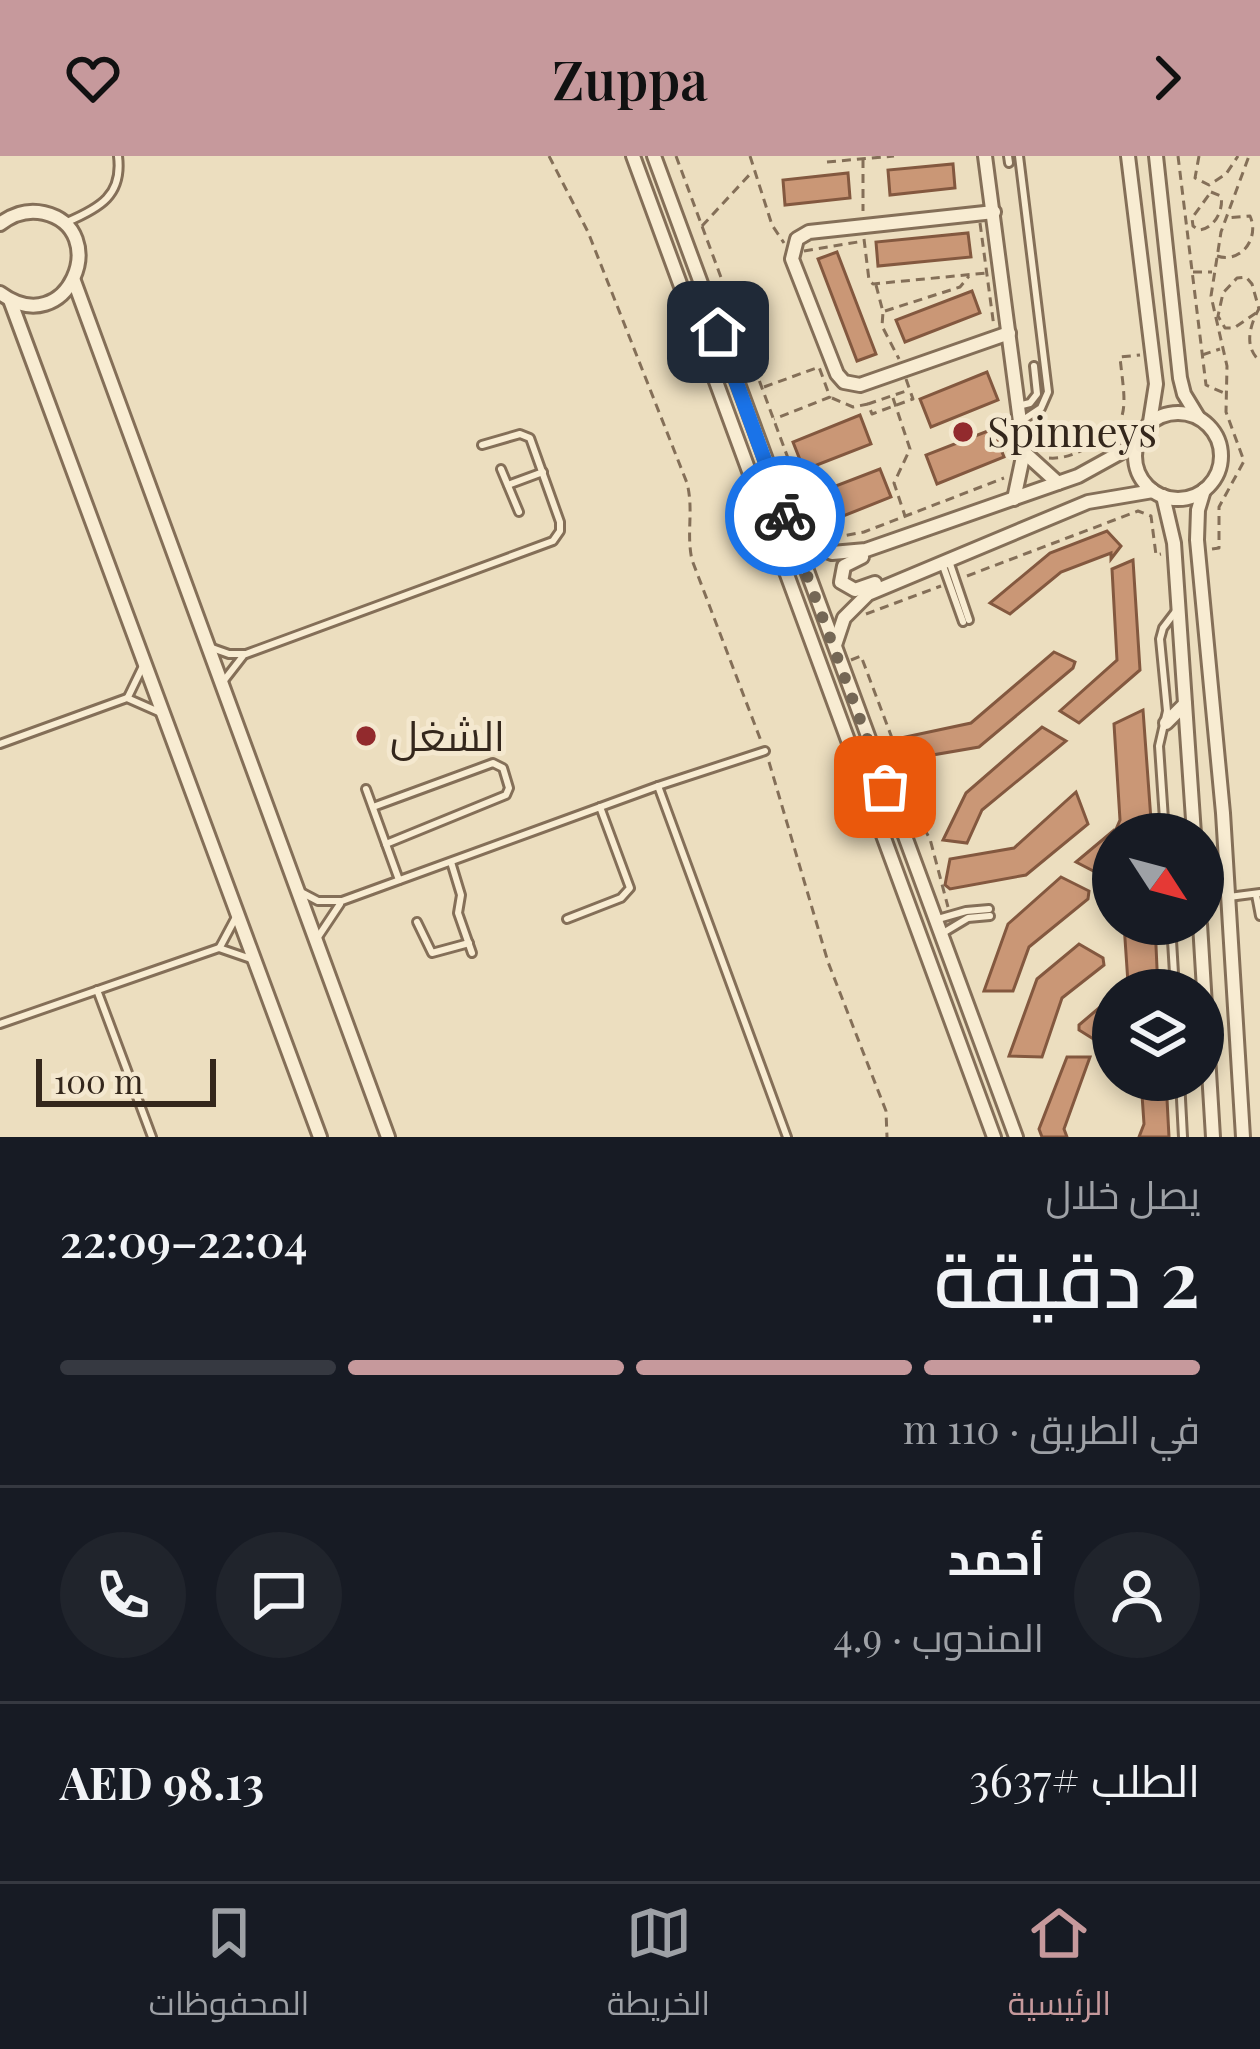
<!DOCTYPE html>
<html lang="ar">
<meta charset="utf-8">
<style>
:root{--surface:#171b24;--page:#20242c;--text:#f1f3f6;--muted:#9ea1a6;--line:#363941;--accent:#c6999c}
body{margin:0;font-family:"Playfair Display",Cairo,serif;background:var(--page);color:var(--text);direction:rtl;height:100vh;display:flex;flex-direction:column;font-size:45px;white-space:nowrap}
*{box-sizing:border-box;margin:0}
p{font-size:39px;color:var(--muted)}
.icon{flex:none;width:66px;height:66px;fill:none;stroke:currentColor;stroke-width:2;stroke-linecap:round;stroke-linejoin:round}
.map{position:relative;height:981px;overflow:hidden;direction:ltr}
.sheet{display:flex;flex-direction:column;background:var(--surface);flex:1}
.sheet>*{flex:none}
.needle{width:78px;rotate:126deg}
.fabs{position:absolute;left:1092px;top:657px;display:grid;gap:24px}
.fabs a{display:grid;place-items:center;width:132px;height:132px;border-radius:50%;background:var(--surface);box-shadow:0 6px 18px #0003;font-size:60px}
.scale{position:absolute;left:36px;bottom:30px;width:180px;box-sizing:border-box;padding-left:12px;border:6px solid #34271c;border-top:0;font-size:33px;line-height:42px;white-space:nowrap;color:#34271c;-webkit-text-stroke:9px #f4e8cf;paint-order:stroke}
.pin{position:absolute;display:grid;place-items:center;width:102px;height:102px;color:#fff;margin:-51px;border-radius:24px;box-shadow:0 6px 18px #0006}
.courier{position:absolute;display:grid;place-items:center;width:120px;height:120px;margin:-60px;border:9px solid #1a73e8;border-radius:50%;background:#fff;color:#222;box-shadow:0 3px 15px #0007}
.head em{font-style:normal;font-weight:600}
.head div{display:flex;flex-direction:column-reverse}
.head{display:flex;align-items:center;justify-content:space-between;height:204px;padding:0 60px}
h1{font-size:78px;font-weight:600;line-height:90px}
.bar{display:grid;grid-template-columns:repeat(4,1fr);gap:18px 12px;align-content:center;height:144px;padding:0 60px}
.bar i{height:15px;border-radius:9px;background:var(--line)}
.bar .active{background:var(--accent)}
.bar p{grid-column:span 4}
.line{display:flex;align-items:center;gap:30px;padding:0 60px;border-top:3px solid var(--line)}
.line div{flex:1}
.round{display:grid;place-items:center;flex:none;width:126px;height:126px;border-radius:63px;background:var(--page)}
header{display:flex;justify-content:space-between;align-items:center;height:156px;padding:0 60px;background:var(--accent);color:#111;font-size:54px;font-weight:600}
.menu{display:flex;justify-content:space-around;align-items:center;height:168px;border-top:3px solid var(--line);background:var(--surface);font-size:33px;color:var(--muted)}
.menu a{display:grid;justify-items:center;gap:6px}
.menu .active{color:var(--accent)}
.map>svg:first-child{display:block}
.building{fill:#ca9776;stroke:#83583f;stroke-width:3}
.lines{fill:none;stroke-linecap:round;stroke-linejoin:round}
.service-casing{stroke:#846f58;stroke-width:12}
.minor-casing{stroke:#846f58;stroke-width:18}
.path{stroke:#846f58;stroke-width:3;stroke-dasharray:9 6;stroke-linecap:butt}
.service{stroke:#f8ecd2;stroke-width:6}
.minor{stroke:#f8ecd2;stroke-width:12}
.done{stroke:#746755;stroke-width:12;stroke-dasharray:0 21.6}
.route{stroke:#1a73e8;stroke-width:15}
.poi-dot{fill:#922a2d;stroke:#f4e8cf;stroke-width:4.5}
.labels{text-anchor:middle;stroke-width:10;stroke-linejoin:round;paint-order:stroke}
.poi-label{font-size:42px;fill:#34271c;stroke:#f4e8cf;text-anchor:start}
</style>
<header><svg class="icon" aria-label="forward" viewBox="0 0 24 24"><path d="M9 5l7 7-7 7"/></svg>Zuppa<svg class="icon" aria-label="heart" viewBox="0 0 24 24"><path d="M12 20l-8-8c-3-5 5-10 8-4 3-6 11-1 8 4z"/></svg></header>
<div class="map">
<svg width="1260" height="981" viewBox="0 0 1260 981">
<rect width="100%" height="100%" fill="#ecdebf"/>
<g class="building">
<path d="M953,8L955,32L890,39L888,14Z"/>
<path d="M848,17L850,42L785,49L783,24Z"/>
<path d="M968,77L971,101L878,110L876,86Z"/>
<path d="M837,96L876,198L857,205L818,103Z"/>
<path d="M972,135L980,157L905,186L896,164Z"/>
<path d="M987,216L998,244L931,271L920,243Z"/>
<path d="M860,259L871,288L804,314L793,286Z"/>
<path d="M993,273L1004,301L937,328L926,299Z"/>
<path d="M880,313L891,341L823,368L812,339Z"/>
<path d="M1107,375L1121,390L1111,403V397L1061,416L1010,458L990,447L1050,397Z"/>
<path d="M1133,404L1140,514L1079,567L1060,555L1117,504L1112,413Z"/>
<path d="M1054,496L1075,506L1073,512L979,591L909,603L896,583L971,567Z"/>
<path d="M1143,554L1152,678H1114L1120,664L1114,568Z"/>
<path d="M1042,571L1066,585L982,654L967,687L943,684L966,637Z"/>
<path d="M1076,636L1088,668L1026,719L950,733L945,729L950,703L1014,692Z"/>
<path d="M1113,675V715L1105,721L1076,706Z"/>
<path d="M1061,721L1089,735L1088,743L1029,791L1013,835H984L1008,768Z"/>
<path d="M1124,768H1155L1158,834H1120L1128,827Z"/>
<path d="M1079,788L1103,802L1104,809L1062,842L1042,901L1009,900L1037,823Z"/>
<path d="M1113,840V881L1103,889L1079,874V869Z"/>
<path d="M1067,901H1090L1064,973L1067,981H1042L1039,973Z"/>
<path d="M1141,924H1166L1169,981H1139L1144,968Z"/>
</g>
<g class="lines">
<g class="service-casing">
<g id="service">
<path d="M1008,0L1009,7"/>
<path d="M1019,0L1048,236L1041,252L1023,264"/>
<path d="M67,66C100,52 123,39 118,0"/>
<path d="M1018,250L1030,247L1037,238L1034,210"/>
<path d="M501,313L519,356"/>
<path d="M508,329L543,316"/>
<path d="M949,405L969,464"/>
<path d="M942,407L963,466"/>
<path d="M212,492L229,498H246L553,385L560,375V366L530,282L520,278L482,289"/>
<path d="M222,527L243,500"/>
<path d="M128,541L143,510"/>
<path d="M0,588L127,542L161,557"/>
<path d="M658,630L787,981"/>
<path d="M366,633L399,724"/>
<path d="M373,651L493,607L503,612L509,632L506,639L386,688"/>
<path d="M1165,678L1159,590L1167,555L1160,483L1163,472L1176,455"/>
<path d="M451,706L461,739L458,757L472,797"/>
<path d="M299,735L318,745H342L658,630L765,595"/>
<path d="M1256,739L1260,760"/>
<path d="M1229,741L1260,737"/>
<path d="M567,763L621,742L630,732L600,651"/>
<path d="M938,763L966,755L989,753"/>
<path d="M417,766L432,797L469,787"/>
<path d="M1171,768L1175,834"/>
<path d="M943,777L968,762L990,760"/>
<path d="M318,781L340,748"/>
<path d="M220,791L236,761"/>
<path d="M97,834L152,981"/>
<path d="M0,868L219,792L251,803"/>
<path d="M1180,924L1183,981"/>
</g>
</g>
<g class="minor-casing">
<g id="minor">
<path d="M633,0L994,981"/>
<path d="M654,0L1016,981"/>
<path d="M985,0L1024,296L1014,343"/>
<path d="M1128,0L1156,228L1150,266"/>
<path d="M1156,0L1180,222L1184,238L1198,261"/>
<path d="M994,56L809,76L797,83L792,103L837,218L844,226L860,229L1009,177"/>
<path d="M0,68C13,58 27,53 44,57C113,73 68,187 0,137"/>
<path d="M74,125L388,981"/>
<path d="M10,144L320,981"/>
<circle cx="1178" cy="300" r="43"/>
<path d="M1025,297L1058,327"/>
<path d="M1204,334L1198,354L1197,384L1223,657L1243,981"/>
<path d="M1163,340L1174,387L1194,678"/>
<path d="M793,382L832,397L866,394L1078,320L1136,288"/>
<path d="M862,401L844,410L841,426L855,434L875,427"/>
<path d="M835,489L844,462L868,438L1088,346L1153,335"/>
<path d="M1166,567L1185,548"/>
<path d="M1200,768L1213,981"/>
</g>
</g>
<g class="path">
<path d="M549,0L588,76L687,327C694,354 686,377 692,404L761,585"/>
<path d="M676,0L815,375"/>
<path d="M750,0L772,69L784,87"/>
<path d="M1178,0L1206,229L1224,237"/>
<path d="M1199,0L1195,22L1209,29L1226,18L1238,0"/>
<path d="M863,3V55"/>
<path d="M827,6L894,0"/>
<path d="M1211,36L1221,40C1224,54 1214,73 1199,74L1193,70L1192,62Z"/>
<path d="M980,67L994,171"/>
<path d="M702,70L752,16"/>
<path d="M864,83L869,124L873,128L986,117"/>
<path d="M804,95L864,85"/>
<path d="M1217,100C1241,108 1260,82 1250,60L1227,62"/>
<path d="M1193,116H1212"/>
<path d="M876,129L883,156L882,170L899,203"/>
<path d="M1260,151C1250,168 1243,191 1260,205"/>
<path d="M885,155L960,131L969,120"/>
<path d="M1256,157L1234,172H1225L1218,160L1223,137L1237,122L1246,121L1252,128L1259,153"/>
<path d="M1202,199L1220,193"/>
<path d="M906,223L913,243L872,258L868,248L909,234"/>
<path d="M764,231L819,211L830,241L774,263"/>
<path d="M832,242L853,251L868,248"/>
<path d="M893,242L910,293L894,327L905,360"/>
<path d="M1049,302C1064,303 1074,298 1087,292C1135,272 1124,245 1120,201L1140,199"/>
<path d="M832,382L864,376L1004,322"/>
<path d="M1212,393L1219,392V351L1244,305L1226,256L1227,210L1211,140L1221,76L1249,0"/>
<path d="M967,420L1138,355L1151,360L1156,399L1161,398"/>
<path d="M866,458L941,430"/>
<path d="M851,504L861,500L895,590L903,635L930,683L948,751"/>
<path d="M769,606L828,806L886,955L887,981"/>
</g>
<use href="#service" class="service"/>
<use href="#minor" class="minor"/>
</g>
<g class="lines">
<path class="done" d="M785,360L885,631"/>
<path class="route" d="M718,176L785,360"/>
</g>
<g class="poi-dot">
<circle cx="963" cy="276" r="12"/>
<circle cx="366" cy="580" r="12"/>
</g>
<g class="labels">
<g class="poi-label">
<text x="987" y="291">Spinneys</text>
<text x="390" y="595">الشغل</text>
</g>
</g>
</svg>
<div class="fabs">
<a><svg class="needle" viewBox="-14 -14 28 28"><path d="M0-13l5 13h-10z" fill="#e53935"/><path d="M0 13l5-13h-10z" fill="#9ea1a6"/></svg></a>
<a><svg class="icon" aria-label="layers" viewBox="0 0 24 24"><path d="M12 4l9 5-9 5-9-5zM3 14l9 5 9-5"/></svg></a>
</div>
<div class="scale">100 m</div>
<div class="pin" style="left:885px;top:631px;background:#ea580c"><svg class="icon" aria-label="bag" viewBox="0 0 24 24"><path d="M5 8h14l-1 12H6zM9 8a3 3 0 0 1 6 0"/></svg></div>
<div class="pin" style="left:718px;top:176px;background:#1f2937"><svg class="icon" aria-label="home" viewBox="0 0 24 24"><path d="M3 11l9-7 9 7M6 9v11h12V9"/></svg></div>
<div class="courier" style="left:785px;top:360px"><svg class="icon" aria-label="bike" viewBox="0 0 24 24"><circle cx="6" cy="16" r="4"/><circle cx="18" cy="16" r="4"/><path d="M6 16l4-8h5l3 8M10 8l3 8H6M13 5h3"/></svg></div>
</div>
<section class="sheet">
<div class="head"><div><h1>2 دقيقة</h1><p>يصل خلال</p></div><em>22:04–22:09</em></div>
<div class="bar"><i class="active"></i><i class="active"></i><i class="active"></i><i></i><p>في الطريق · 110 m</p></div>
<div class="line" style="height:216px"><a class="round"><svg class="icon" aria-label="person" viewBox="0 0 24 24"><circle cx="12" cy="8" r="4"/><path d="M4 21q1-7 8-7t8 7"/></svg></a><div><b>أحمد</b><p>المندوب · 4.9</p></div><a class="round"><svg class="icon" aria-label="chat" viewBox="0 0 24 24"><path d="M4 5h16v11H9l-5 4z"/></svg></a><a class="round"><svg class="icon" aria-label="phone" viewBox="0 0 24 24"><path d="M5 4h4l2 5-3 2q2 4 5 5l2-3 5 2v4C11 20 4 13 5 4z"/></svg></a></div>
<div class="line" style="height:156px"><div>الطلب #3637</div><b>AED 98.13</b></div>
</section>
<nav class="menu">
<a class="active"><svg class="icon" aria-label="home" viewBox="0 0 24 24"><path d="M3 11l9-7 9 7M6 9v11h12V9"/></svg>الرئيسية</a>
<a><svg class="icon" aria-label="map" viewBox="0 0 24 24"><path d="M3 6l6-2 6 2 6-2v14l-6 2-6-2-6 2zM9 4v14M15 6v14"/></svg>الخريطة</a>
<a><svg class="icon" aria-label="saved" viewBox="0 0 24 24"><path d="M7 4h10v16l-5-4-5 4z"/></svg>المحفوظات</a>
</nav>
